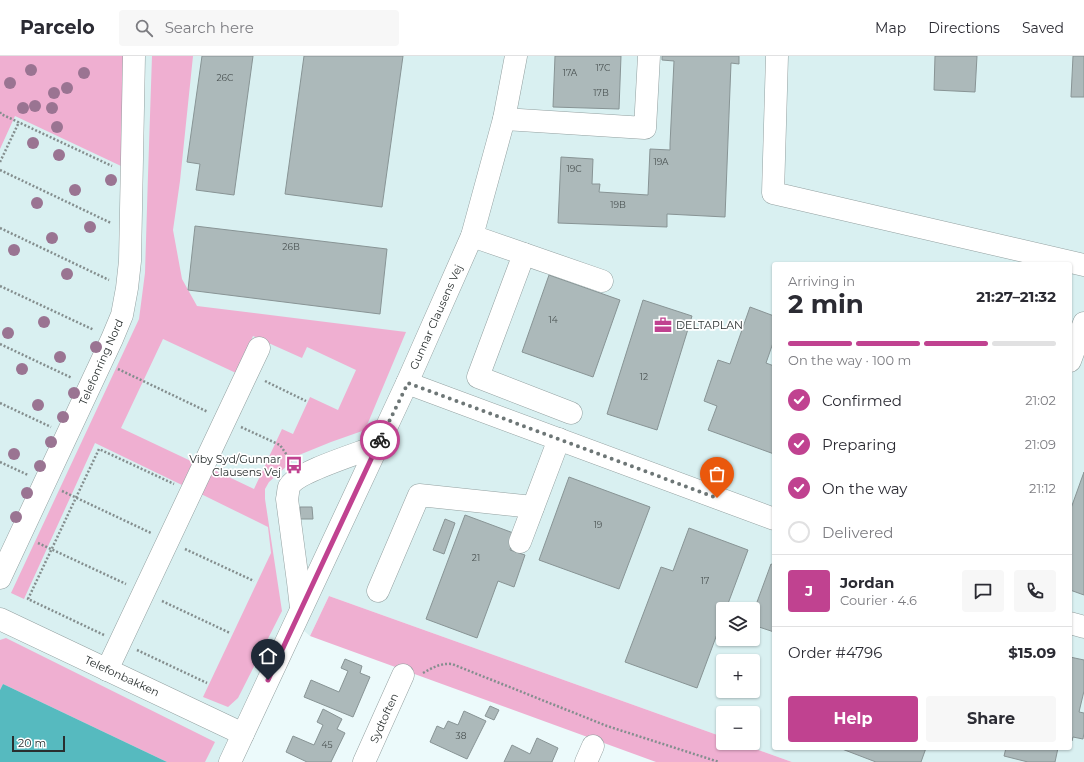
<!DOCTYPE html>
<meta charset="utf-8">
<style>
:root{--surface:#fff;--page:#f7f7f7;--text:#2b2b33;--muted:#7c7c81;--line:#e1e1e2;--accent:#c04290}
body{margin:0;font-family:Montserrat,sans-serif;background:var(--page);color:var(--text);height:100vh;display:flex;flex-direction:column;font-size:15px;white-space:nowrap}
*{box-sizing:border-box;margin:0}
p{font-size:13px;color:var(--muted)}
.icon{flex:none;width:22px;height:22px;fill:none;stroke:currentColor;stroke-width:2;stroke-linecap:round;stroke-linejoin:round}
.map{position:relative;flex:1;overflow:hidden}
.side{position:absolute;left:772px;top:206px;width:300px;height:488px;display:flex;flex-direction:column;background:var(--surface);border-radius:4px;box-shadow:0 1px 3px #0004}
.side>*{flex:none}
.tools{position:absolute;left:716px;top:546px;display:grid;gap:8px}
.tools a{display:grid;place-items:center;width:44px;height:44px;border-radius:4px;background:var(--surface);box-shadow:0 1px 3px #0004;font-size:20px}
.scale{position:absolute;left:12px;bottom:10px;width:53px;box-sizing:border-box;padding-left:4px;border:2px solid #292f2f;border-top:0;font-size:11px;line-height:14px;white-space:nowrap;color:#292f2f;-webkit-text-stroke:3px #fff;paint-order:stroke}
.pin{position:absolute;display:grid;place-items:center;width:34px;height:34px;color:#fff;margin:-41px -17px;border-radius:50% 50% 50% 0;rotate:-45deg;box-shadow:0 0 4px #0007}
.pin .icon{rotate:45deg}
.courier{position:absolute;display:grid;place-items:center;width:40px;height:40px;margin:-20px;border:3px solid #c04290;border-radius:50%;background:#fff;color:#222;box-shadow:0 1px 5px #0007}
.headline em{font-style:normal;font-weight:700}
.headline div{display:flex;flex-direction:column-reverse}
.headline{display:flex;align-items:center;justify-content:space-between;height:68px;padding:0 16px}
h1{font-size:26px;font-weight:700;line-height:30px}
.bar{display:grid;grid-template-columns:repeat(4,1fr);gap:6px 4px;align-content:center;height:48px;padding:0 16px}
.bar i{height:5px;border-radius:3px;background:var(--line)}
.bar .selected{background:var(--accent)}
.bar p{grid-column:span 4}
.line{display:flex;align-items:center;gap:10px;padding:0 16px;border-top:1px solid var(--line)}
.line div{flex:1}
.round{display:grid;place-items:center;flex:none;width:42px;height:42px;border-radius:4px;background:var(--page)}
ol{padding:0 16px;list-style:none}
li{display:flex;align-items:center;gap:12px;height:44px}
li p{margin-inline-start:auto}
li .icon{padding:4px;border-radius:50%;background:var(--accent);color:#fff;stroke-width:4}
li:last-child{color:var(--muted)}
li i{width:22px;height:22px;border:2px solid var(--line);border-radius:50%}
.primary-button{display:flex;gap:8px;margin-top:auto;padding:8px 16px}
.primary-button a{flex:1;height:46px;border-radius:4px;background:var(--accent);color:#fff;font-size:16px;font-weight:700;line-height:46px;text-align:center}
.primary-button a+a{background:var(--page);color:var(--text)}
header{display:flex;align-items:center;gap:24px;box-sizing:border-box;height:56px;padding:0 20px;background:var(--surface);border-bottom:1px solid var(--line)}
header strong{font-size:19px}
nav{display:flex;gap:22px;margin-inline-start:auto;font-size:14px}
.search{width:280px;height:36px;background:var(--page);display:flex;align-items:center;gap:10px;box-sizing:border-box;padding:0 14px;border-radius:4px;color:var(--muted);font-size:15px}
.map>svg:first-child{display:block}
.built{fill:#d9f0f1;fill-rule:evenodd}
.green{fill:#efafd1}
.water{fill:#56babf}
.building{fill:#acb9ba;stroke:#889495}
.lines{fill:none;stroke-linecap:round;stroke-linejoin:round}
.minor-casing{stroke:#93a0a0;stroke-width:23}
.path{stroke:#848e8e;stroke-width:2.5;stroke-dasharray:2 2;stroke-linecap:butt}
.minor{stroke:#fff;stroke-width:22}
.tree{fill:#9a7492}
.done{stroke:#6d7676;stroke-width:4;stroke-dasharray:0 7.2}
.route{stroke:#c04290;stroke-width:5}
.labels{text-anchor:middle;stroke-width:3.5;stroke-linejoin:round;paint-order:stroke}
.number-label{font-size:9px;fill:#4a5252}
.street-label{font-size:11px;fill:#292f2f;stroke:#fff}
.poi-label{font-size:11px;fill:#292f2f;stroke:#fff;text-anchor:start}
</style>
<header>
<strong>Parcelo</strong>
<div class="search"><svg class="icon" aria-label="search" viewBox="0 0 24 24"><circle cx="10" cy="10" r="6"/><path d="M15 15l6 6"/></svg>Search here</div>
<nav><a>Map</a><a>Directions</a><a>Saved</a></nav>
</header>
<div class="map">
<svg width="1084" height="706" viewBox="0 0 1084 706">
<rect width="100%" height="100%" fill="#ecfafb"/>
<path class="built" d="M0,0H1084V706H792L739,687H753V657H723V681L329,540L310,580L295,567L230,706H0ZM774,208H1070V692H774ZM723,553H753V583H723ZM723,605H753V635H723Z"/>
<g class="green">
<path d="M0,0H124L121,110L15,60L0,93Z"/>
<path d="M152,0H193L180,125L173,174L182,223L197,250L406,276L365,374L331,386L299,399L269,426L265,433V443L282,555L238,642L228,651L203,641L271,497L268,471L201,438L212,413L254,433L282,373L293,378L310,341L338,354L356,314L307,291L302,302L253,280L236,317L163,283L121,372L193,406L182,429L95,387L24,543L11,537L139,263L145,217L148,119Z"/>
<path d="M329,540L723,681V687H739L792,706H656L310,580Z"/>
<path d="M6,582L215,686L205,706H167L3,628L0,634V584Z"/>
</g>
<path class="water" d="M3,628L167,706H0V634Z"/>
<g class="building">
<path d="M202,0H253L234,139L196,134L200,108L187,106Z"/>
<path d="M304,0H403L382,151L285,138Z"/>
<path d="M555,0H621L619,53L553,51Z"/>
<path d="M662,0H739V8L731,7L725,161L667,158V171L558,167L561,101L593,103L592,128H600L599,136L648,139L650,93L670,94V88L674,5L662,4Z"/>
<path d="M935,0H977L975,36L934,34Z"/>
<path d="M1073,0H1084V41H1071Z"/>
<path d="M195,170L387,193L380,258L188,234Z"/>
<path d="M549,219L620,244L593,321L522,296Z"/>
<path d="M643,244L692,260L657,374L607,358Z"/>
<path d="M750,251L774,260V284L766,307L774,310V398L708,374L717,350L704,345L718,304L730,308Z"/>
<path d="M1084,416V539L1070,534V455Z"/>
<path d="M569,421L650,451L619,533L539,504Z"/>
<path d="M300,451H312L313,463H300Z"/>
<path d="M465,459L516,478L510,494L525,499L514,531L498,525L477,582L426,563Z"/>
<path d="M445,463L455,467L444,498L433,494Z"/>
<path d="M689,472L748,494L726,553H723V562L697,632L625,606L661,511L673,515Z"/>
<path d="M771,508L774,509V576L753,569V557Z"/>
<path d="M1070,601L1084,604V635L1079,656L1084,657V677L1083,683L1073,681L1072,685L1070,684Z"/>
<path d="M345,603L362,610L360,617L370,621L353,661L304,641L311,624L339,636L348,615L341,612Z"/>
<path d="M490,650L499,654L494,664L485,660Z"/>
<path d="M323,653L342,663L337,673L345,677L331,706H307L286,696L293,680L314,689L323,669L317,666Z"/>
<path d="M464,655L486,665L467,703L430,686L437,670L444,673L448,665L458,669Z"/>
<path d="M537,682L558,692L552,706H504L512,689L530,698Z"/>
<path d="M842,692H926L921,706H876L842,693Z"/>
<path d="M1006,692H1058L1055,706H1028L1004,700Z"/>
</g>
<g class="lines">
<g class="minor-casing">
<g id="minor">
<path d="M777,0L773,137L1084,209"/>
<path d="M504,63L645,72L649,0"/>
<path d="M472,180L602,225"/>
<path d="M524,198L478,321L571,357"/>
<path d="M1070,305L1084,267"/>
<path d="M407,327L774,463"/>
<path d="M520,486L559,383"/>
<path d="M0,522L112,283L122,259L127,232L130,205L134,0"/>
<path d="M378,535L419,439L533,451"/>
<path d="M301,552L298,526L287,443C288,439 288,434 289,431C296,416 360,397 377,390"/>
<path d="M0,563L243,678"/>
<path d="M1070,567L1084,571"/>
<path d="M107,614L259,292"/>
<path d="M230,706L407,327L472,180L504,63L516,0"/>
<path d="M364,706L403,619"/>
<path d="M586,706L593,690"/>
</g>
</g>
<g class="path">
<path d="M0,56L1,58L112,110"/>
<path d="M0,106L19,66"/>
<path d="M0,114L111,167"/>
<path d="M0,172L109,224"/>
<path d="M0,230L94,274"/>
<path d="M0,288L72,322"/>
<path d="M118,313L208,356"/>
<path d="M265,325L306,345"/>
<path d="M0,347L51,371"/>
<path d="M241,371L280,389L291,405"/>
<path d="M0,406L28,419"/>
<path d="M62,435L151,477"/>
<path d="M38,487L126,528"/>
<path d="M185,493L254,525"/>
<path d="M162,545L230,577"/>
<path d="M104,579L28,543L99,393L174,428"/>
<path d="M137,594L207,627"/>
<path d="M423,617C432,612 440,607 452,608L607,670L719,706"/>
</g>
<use href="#minor" class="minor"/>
</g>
<g class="tree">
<circle cx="31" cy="14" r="6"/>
<circle cx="84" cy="17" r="6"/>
<circle cx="10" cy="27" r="6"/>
<circle cx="67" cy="32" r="6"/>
<circle cx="54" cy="37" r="6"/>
<circle cx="35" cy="50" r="6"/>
<circle cx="23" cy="52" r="6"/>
<circle cx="52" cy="52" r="6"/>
<circle cx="57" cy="71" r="6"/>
<circle cx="33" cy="87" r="6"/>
<circle cx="59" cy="99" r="6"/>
<circle cx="111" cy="124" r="6"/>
<circle cx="75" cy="134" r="6"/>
<circle cx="37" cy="147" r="6"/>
<circle cx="90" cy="171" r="6"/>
<circle cx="52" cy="182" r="6"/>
<circle cx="14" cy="194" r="6"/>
<circle cx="67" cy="218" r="6"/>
<circle cx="44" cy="266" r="6"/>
<circle cx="8" cy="277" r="6"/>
<circle cx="96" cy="291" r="6"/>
<circle cx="60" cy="301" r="6"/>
<circle cx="22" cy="313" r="6"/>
<circle cx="74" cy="337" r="6"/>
<circle cx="38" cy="349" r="6"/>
<circle cx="63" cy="361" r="6"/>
<circle cx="51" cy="386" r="6"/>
<circle cx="14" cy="398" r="6"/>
<circle cx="40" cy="410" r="6"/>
<circle cx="27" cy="437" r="6"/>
<circle cx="16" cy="461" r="6"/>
</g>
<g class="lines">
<path class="done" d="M380,384L408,327L717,442"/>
<path class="route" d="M268,624L380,384"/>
</g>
<defs>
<g id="office-bare" transform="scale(1.38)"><path d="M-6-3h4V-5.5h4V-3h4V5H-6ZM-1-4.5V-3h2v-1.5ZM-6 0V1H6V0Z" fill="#c04290" stroke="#fff" stroke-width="2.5" paint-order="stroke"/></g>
<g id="bus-bare" transform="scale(1.38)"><path d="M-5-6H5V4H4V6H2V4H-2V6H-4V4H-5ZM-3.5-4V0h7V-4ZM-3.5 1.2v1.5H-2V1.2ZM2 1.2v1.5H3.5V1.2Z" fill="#c04290" stroke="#fff" stroke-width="2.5" paint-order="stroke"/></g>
</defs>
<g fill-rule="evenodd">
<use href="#office-bare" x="663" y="269"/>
<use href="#bus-bare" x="294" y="409"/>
</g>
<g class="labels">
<g class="number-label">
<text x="603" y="15">17C</text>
<text x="570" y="20">17A</text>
<text x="225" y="25">26C</text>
<text x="601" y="40">17B</text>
<text x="661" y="109">19A</text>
<text x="574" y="116">19C</text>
<text x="618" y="152">19B</text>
<text x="291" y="194">26B</text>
<text x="553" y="267">14</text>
<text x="644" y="324">12</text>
<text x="598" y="472">19</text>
<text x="476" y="505">21</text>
<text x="705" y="528">17</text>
<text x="461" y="683">38</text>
<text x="327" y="692">45</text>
</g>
<g class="street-label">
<text transform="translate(436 261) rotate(-66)" y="4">Gunnar Clausens Vej</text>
<text transform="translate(101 306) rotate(-66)" y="4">Telefonring Nord</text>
<text transform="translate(122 620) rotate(25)" y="4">Telefonbakken</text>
<text transform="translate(384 662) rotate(-66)" y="4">Sydtoften</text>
</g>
<g class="poi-label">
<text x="676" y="273">DELTAPLAN</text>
<text x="281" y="407" text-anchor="end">Viby Syd/Gunnar<tspan x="281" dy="13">Clausens Vej</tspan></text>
</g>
</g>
</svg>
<div class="tools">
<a><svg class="icon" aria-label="layers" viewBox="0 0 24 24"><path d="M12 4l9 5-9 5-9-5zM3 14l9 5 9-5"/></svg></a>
<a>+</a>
<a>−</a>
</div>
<div class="scale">20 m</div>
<div class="pin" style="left:717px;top:442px;background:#ea580c"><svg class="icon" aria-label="bag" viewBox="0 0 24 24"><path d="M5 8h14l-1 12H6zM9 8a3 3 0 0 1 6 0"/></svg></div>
<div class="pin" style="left:268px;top:624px;background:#1f2937"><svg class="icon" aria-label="home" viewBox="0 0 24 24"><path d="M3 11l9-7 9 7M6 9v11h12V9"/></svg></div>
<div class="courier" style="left:380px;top:384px"><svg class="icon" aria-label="bike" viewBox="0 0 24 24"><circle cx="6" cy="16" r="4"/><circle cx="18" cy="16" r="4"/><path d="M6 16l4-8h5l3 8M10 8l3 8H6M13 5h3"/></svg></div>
<section class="side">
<div class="headline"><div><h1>2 min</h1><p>Arriving in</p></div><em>21:27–21:32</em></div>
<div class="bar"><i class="selected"></i><i class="selected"></i><i class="selected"></i><i></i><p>On the way · 100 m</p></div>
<ol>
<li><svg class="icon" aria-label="check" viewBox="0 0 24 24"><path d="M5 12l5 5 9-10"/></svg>Confirmed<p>21:02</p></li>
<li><svg class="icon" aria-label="check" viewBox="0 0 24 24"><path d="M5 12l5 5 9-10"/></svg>Preparing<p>21:09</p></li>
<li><svg class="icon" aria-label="check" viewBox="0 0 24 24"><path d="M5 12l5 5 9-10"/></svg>On the way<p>21:12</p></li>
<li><i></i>Delivered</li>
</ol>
<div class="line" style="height:72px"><b class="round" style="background:var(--accent);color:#fff">J</b><div><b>Jordan</b><p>Courier · 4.6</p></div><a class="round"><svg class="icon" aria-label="chat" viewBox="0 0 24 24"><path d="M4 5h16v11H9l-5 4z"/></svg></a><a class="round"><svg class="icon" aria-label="phone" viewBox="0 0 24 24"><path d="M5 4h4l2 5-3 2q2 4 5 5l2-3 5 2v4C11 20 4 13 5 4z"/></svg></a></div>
<div class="line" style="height:52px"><div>Order #4796</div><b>$15.09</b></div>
<div class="primary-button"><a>Help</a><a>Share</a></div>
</section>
</div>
